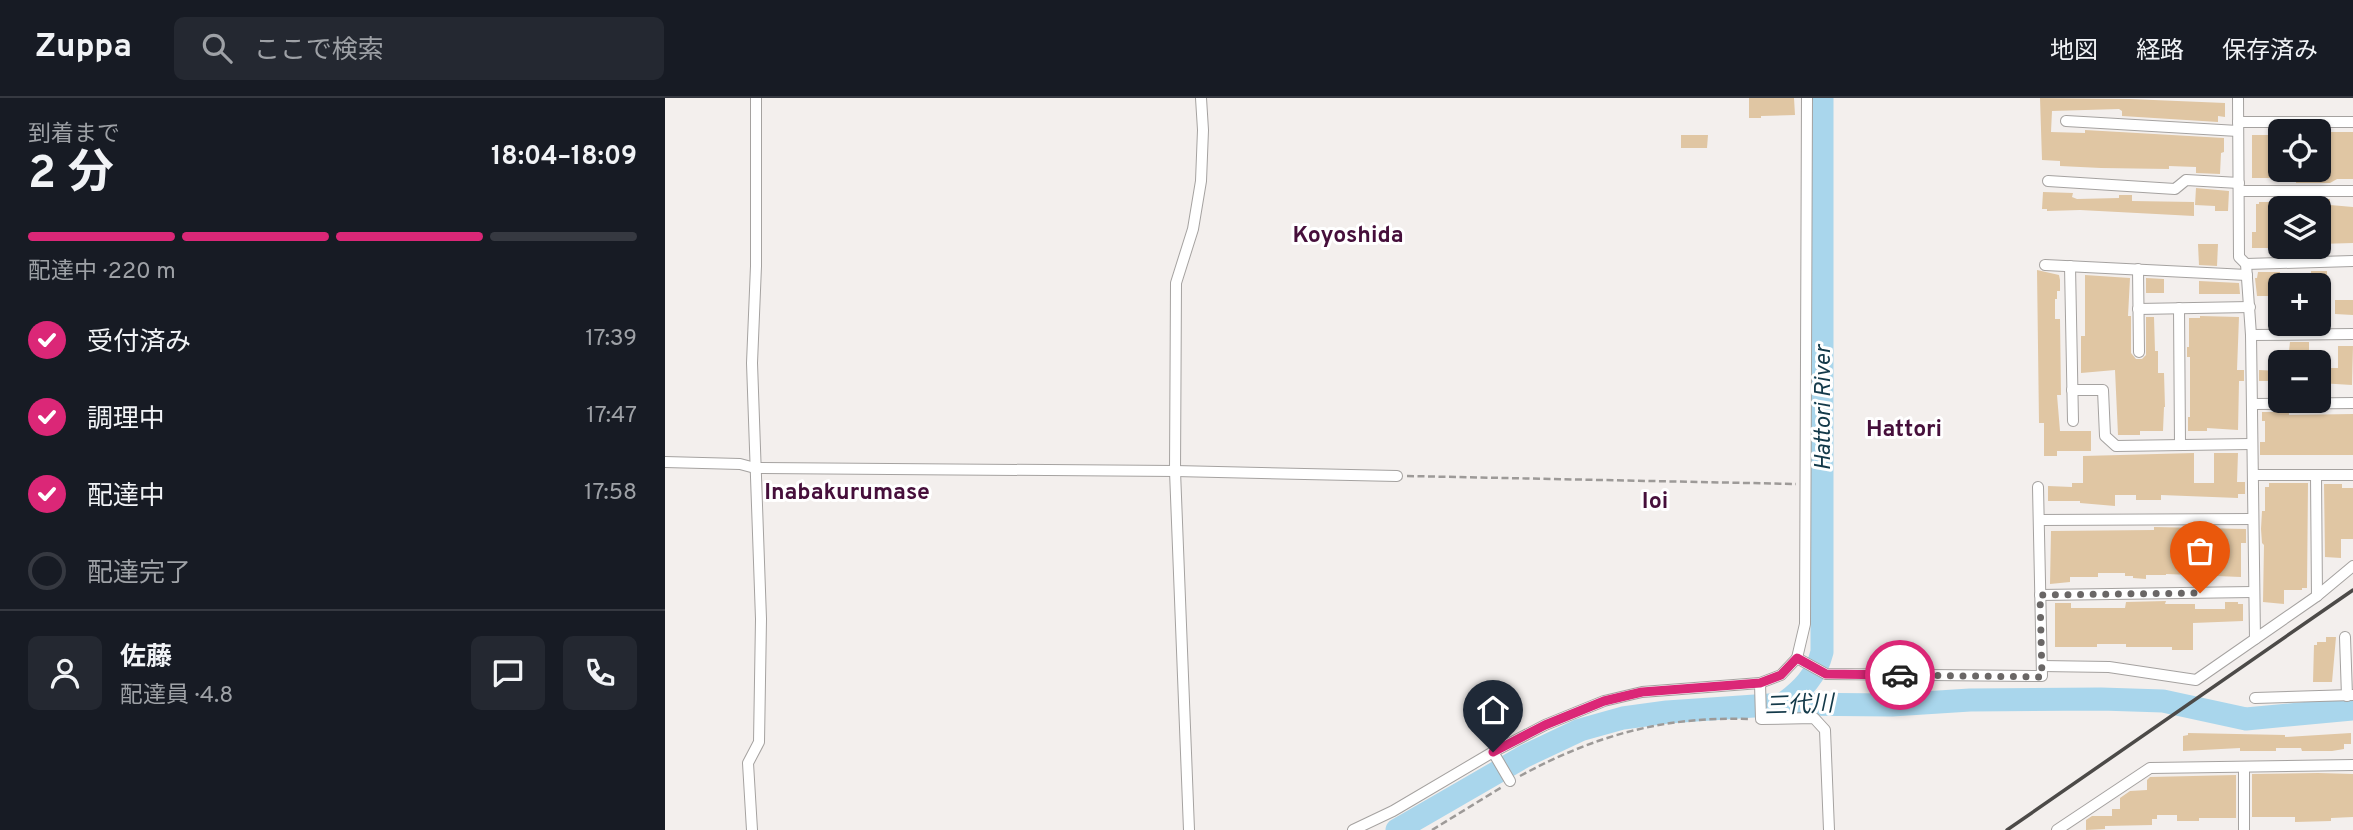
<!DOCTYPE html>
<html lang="ja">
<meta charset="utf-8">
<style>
:root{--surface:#171b24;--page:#242831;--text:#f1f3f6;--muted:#9ea1a6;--line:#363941;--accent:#db2777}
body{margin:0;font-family:Overpass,"Noto Sans JP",sans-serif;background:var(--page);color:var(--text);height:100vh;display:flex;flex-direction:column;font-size:26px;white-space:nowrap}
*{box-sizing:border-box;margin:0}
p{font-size:23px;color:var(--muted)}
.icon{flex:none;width:38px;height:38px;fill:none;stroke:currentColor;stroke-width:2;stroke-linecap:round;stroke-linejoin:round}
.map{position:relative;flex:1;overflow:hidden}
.details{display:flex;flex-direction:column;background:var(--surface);width:665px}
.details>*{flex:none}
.tools{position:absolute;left:1603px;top:21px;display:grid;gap:14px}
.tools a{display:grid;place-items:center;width:63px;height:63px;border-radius:10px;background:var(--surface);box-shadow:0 2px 5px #0004;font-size:35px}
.pin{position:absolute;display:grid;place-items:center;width:60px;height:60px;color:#fff;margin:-72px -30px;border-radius:50% 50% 50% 0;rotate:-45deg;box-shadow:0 0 7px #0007}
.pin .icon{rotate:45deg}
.courier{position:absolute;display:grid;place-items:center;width:70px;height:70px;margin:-35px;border:5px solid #db2777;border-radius:50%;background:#fff;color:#222;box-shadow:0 2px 9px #0007}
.summary em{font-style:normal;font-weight:700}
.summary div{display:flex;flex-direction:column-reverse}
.summary{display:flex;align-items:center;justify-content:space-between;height:119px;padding:0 28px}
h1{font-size:46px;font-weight:700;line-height:52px}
.bar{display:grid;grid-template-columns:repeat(4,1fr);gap:10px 7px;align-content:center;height:84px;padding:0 28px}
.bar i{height:9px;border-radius:5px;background:var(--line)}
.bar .active{background:var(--accent)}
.bar p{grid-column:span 4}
.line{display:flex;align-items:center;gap:18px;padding:0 28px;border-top:2px solid var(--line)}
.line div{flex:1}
.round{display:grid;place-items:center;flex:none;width:74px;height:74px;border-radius:10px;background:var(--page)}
ol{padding:0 28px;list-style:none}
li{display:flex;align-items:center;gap:21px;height:77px}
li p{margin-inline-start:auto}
li .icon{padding:7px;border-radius:50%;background:var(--accent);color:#fff;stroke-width:4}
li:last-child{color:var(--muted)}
li i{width:38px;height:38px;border:4px solid var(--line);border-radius:50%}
header{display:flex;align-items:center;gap:42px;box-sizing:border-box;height:98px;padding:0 35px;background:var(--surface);border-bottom:2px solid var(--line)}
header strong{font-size:33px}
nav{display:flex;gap:38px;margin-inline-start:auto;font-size:24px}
.search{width:490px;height:63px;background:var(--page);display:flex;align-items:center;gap:18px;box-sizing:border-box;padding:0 24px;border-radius:10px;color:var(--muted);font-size:26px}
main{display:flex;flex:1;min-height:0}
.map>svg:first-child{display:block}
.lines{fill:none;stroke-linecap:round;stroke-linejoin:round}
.river{stroke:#a9d6ec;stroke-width:23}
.building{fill:#e0c6a3}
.street-casing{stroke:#a5a2a0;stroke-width:12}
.path{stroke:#9d9a98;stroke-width:2.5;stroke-dasharray:7 3.5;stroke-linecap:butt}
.street{stroke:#fff;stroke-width:10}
.rail{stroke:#4c4a48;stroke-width:3.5}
.done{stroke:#6a6766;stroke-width:7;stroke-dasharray:0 12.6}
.route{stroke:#db2777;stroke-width:9}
.labels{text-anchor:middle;stroke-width:6;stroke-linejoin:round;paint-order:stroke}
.neighbourhood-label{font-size:23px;font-weight:bold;fill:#460f3b;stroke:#fff}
.water-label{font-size:23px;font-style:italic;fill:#133949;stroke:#fff}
</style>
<header>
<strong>Zuppa</strong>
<div class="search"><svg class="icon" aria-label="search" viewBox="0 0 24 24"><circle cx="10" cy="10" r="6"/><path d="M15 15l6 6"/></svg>ここで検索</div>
<nav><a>地図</a><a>経路</a><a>保存済み</a></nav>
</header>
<main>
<section class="details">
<div class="summary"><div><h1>2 分</h1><p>到着まで</p></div><em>18:04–18:09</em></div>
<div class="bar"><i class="active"></i><i class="active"></i><i class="active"></i><i></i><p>配達中 · 220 m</p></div>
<ol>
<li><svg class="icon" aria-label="check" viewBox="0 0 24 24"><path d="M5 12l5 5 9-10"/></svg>受付済み<p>17:39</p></li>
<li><svg class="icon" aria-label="check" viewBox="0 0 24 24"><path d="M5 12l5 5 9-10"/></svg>調理中<p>17:47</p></li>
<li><svg class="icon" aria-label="check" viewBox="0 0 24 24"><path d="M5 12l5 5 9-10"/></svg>配達中<p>17:58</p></li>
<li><i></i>配達完了</li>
</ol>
<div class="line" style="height:126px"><a class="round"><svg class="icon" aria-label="person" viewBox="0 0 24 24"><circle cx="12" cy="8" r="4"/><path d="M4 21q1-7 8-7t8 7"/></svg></a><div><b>佐藤</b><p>配達員 · 4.8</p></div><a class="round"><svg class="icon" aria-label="chat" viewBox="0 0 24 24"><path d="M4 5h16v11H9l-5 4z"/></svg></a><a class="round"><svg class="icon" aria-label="phone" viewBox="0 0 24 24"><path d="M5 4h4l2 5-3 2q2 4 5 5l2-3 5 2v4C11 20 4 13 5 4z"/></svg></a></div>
</section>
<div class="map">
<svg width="1688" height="732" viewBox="0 0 1688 732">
<rect width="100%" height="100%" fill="#f3efed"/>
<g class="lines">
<g class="river">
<path d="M1118,606C1138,591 1151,578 1157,554V0"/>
<path d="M732,732L860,658L915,632L958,620L1002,614L1118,606L1227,607L1305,602L1436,601L1498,603L1581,621L1688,611"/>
</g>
</g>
<g class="building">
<path d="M1084,0H1129L1130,17L1096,18V20H1084Z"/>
<path d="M1375,0L1465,1L1560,5V19L1553,18V24L1457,18V13L1454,11L1387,13L1386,34L1420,35V32L1559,40V54L1556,55L1555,76L1531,75V69L1504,68V71L1436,70L1395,68V63L1377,62Z"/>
<path d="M1654,34H1688V81H1672L1665,85H1631V82H1620V72H1654Z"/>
<path d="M1603,35H1614L1613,80H1587V37H1603Z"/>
<path d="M1016,37H1043L1042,50H1016Z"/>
<path d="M1531,90L1564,93L1563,113H1550V108L1530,107Z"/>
<path d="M1378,94L1408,95L1407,99L1412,101L1454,100V97H1467V103L1529,104V118L1415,112L1382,113V111H1377Z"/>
<path d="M1631,101H1665V107L1688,109V145L1654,146V110H1631Z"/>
<path d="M1594,104H1614L1615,150H1587V134H1591V106H1594Z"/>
<path d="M1533,146H1553L1552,168L1534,167Z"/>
<path d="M1372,172L1394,177L1395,182V193H1392V201H1390V221H1395L1396,297H1392L1395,333H1426V353H1392V358H1379V325H1374Z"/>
<path d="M1646,173H1662V187H1615V198H1592L1590,180H1592L1593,174H1615V177H1646Z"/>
<path d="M1420,177L1465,180L1463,218H1466V255L1471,261H1477L1481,257V219H1489L1490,253H1493V275H1499L1500,309H1499L1498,333H1475V337H1453L1450,272L1416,275V238H1420Z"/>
<path d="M1481,180L1499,181V195H1481Z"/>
<path d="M1534,183L1574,185L1575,196H1534Z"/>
<path d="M1670,202H1688V217L1670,216Z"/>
<path d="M1535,218L1574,219L1572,272H1579V283H1574L1573,332L1542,330V333H1523V319H1525V259H1522V249H1524V220H1535Z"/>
<path d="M1625,244H1644V262H1623Z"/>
<path d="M1673,248H1688L1687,287L1654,285V270H1673Z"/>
<path d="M1594,272L1615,273V293H1605V283H1594Z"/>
<path d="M1597,314H1624V317L1688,316V357H1595V344H1600V323H1597Z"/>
<path d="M1529,355V385H1549V355H1573L1572,384H1580V396H1573V400L1496,397V402H1471V397H1450V408L1415,405V403H1383V388L1407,389V385H1418V358Z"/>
<path d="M1604,385H1643L1642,490H1637V492H1619V506L1598,504L1599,447L1597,445L1596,431L1597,413H1600V389H1604Z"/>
<path d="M1659,386H1677V390H1688V441H1676V460L1660,459Z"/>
<path d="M1489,429L1581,431V445H1576V479L1501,476V477H1481V481L1468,480V478H1460V475H1433V479H1405V484L1385,486L1386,433L1489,432Z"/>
<path d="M1501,503L1500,506H1530V511H1560V504H1573V506H1578V523L1528,525V552H1507V549H1461V546H1432V549H1390V505H1406V510H1460L1461,504Z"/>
<path d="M1661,539H1671L1667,584H1648L1649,547H1652V544H1661Z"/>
<path d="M1523,635L1620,637V639L1686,635V646H1679V651L1667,653H1637L1636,650H1611V653H1575V650L1518,653V638L1523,637Z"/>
<path d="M1653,675L1688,676V719L1666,720V723L1630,724V719H1587V676Z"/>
<path d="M1571,677V720H1534V723H1512V717H1492V721H1487V727L1440,728V731L1421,732V722L1427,718H1447V711H1455V700L1465,693L1482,692V682L1485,679Z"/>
</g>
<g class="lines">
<g class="street-casing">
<g id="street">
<path d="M1573,0L1574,159L1581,166L1586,237L1590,541"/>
<path d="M1401,23L1573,33"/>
<path d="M1573,24H1688"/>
<path d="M1383,83L1510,91L1521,82L1574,85"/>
<path d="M1574,93H1688"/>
<path d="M1581,166L1688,163"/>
<path d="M1380,167L1582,177"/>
<path d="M1405,168L1408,323"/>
<path d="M1473,171L1474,254"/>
<path d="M1514,210L1515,347"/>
<path d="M1473,211L1585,209"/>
<path d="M1586,237L1688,236"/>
<path d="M1407,292H1438L1440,338L1451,348L1586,346"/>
<path d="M1588,306L1688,305"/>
<path d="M0,364L75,366L90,370L510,373L732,378"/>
<path d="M1588,377H1688"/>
<path d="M1651,377L1652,498"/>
<path d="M1374,422L1588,421"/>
<path d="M1375,497L1588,494"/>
<path d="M1680,539L1682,598"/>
<path d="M1132,560L1161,576L1377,578L1373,389"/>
<path d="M1377,568L1444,569L1531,582L1652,498L1688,468"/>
<path d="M1095,585L1096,621L1149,620L1160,632L1164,732"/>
<path d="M1590,600L1688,597"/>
<path d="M828,654L845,683"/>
<path d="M1579,669V732"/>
<path d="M87,732L83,665L94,644L96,521L87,265L91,168V0"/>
<path d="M524,732L510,373L511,185L528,131L536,83L538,32L536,0"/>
<path d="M688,732L728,713L828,654L880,627L939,603L977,594L1095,585L1116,577L1132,560L1140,526L1142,0"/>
<path d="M1392,732L1485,670L1688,667"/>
</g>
</g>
<g class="path">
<path d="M742,378L1131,386"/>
<path d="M855,678C931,637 999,618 1086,621"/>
<path d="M767,732L837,689"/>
</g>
<use href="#street" class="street"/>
<path class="rail" d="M1342,732L1688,492"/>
</g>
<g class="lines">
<path class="done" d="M1235,577L1377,579L1375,497L1535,495"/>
<path class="route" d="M828,654L880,627L939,603L977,594L1095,585L1116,577L1132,560L1161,576L1235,577"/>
</g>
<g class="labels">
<g class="neighbourhood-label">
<text x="683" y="144">Koyoshida</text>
<text x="1239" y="338">Hattori</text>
<text x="182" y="401">Inabakurumase</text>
<text x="990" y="410">Ioi</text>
</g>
<g class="water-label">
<text transform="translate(1157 310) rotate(-90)" y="8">Hattori River</text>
<text transform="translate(1134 606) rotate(-2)" y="8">三代川</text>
</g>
</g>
</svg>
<div class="tools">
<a><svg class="icon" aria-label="locate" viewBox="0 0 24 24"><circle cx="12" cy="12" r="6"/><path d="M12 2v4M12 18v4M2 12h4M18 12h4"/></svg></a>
<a><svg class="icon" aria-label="layers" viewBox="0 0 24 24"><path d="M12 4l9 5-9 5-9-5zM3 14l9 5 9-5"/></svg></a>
<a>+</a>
<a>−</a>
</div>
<div class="pin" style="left:1535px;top:495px;background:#ea580c"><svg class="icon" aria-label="bag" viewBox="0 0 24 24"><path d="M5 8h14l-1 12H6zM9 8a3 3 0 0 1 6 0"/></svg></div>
<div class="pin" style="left:828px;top:654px;background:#1f2937"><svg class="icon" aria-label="home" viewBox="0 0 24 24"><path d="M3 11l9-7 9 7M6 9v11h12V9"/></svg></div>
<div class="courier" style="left:1235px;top:577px"><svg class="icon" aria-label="car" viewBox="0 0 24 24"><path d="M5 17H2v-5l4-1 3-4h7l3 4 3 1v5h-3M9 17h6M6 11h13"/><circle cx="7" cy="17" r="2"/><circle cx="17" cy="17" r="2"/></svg></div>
</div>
</main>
